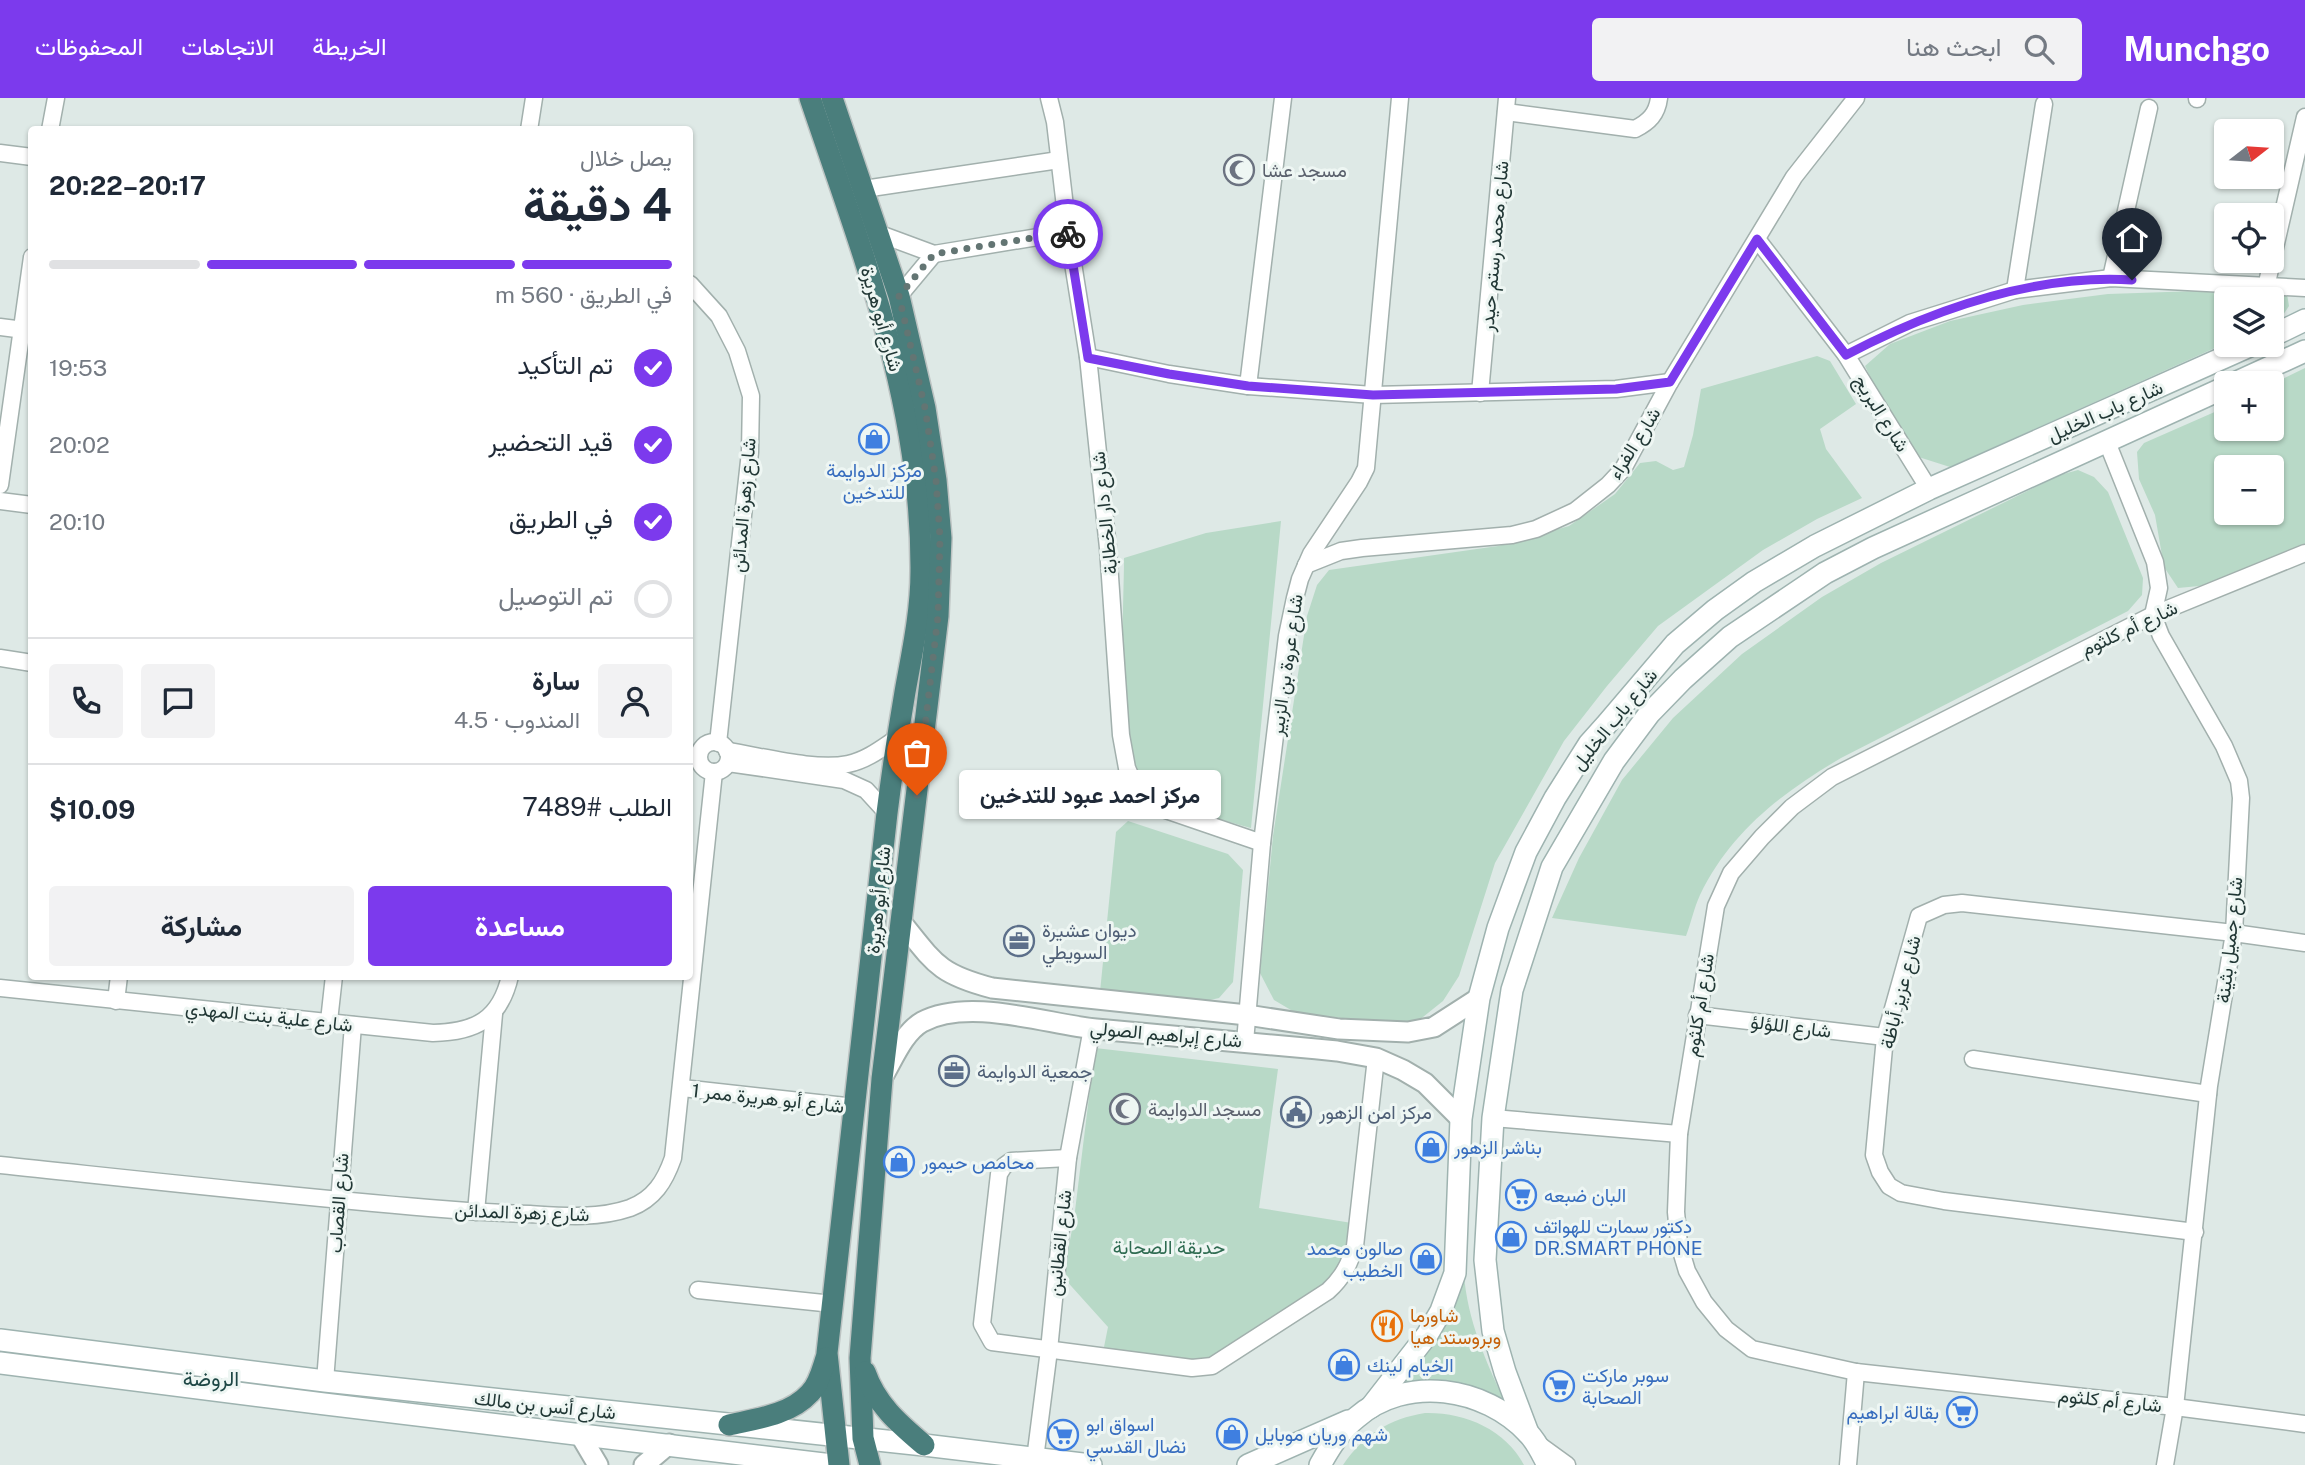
<!DOCTYPE html>
<html lang="ar">
<meta charset="utf-8">
<style>
:root{--surface:#fff;--page:#f2f2f3;--text:#1f2937;--muted:#747a83;--line:#e0e1e3;--accent:#7c3aed}
body{margin:0;font-family:"Public Sans",Vazirmatn,sans-serif;background:var(--page);color:var(--text);direction:rtl;height:100vh;display:flex;flex-direction:column;font-size:26px;white-space:nowrap}
*{box-sizing:border-box;margin:0}
p{font-size:23px;color:var(--muted)}
.icon{flex:none;width:38px;height:38px;fill:none;stroke:currentColor;stroke-width:2;stroke-linecap:round;stroke-linejoin:round}
.map{position:relative;flex:1;overflow:hidden;direction:ltr}
.drawer{position:absolute;left:28px;top:28px;width:665px;height:854px;display:flex;flex-direction:column;background:var(--surface);border-radius:7px;box-shadow:0 2px 5px #0004;direction:rtl}
.drawer>*{flex:none}
.needle{width:46px;rotate:73deg}
.buttons{position:absolute;left:2214px;top:21px;display:grid;gap:14px}
.buttons a{display:grid;place-items:center;width:70px;height:70px;border-radius:7px;background:var(--surface);box-shadow:0 2px 5px #0004;font-size:35px}
.pin{position:absolute;display:grid;place-items:center;width:60px;height:60px;color:#fff;margin:-72px -30px;border-radius:50% 50% 50% 0;rotate:-45deg;box-shadow:0 0 7px #0007}
.pin .icon{rotate:45deg}
.courier{position:absolute;display:grid;place-items:center;width:70px;height:70px;margin:-35px;border:5px solid #7c3aed;border-radius:50%;background:#fff;color:#222;box-shadow:0 2px 9px #0007}
.bubble{position:absolute;height:49px;border-radius:7px;background:var(--surface);box-shadow:0 2px 5px #0004;font-size:23px;font-weight:700;line-height:49px;text-align:center;direction:rtl}
.headline em{font-style:normal;font-weight:700}
.headline div{display:flex;flex-direction:column-reverse}
.headline{display:flex;align-items:center;justify-content:space-between;height:119px;padding:0 21px}
h1{font-size:46px;font-weight:700;line-height:52px}
.bar{display:grid;grid-template-columns:repeat(4,1fr);gap:10px 7px;align-content:center;height:84px;padding:0 21px}
.bar i{height:9px;border-radius:5px;background:var(--line)}
.bar .current{background:var(--accent)}
.bar p{grid-column:span 4}
.line{display:flex;align-items:center;gap:18px;padding:0 21px;border-top:2px solid var(--line)}
.line div{flex:1}
.round{display:grid;place-items:center;flex:none;width:74px;height:74px;border-radius:7px;background:var(--page)}
ol{padding:0 21px;list-style:none}
li{display:flex;align-items:center;gap:21px;height:77px}
li p{margin-inline-start:auto}
li .icon{padding:7px;border-radius:50%;background:var(--accent);color:#fff;stroke-width:4}
li:last-child{color:var(--muted)}
li i{width:38px;height:38px;border:4px solid var(--line);border-radius:50%}
.action{display:flex;gap:14px;margin-top:auto;padding:14px 21px}
.action a{flex:1;height:80px;border-radius:7px;background:var(--accent);color:#fff;font-size:28px;font-weight:700;line-height:80px;text-align:center}
.action a+a{background:var(--page);color:var(--text)}
header{display:flex;align-items:center;gap:42px;box-sizing:border-box;height:98px;padding:0 35px;background:var(--accent);color:#fff}
header strong{font-size:33px}
nav{display:flex;gap:38px;margin-inline-start:auto;font-size:24px}
.search{width:490px;height:63px;background:var(--page);display:flex;align-items:center;gap:18px;box-sizing:border-box;padding:0 24px;border-radius:7px;color:var(--muted);font-size:26px}
.map>svg:first-child{display:block}
.green{fill:#b8d9c7;fill-rule:evenodd}
.lines{fill:none;stroke-linecap:round;stroke-linejoin:round}
.minor-casing{stroke:#a2b0ad;stroke-width:19}
.tertiary-casing{stroke:#a2b0ad;stroke-width:23}
.secondary-casing{stroke:#9eb3b0;stroke-width:24}
.trunk-casing{stroke:#bcc3c2;stroke-width:24}
.minor{stroke:#fff;stroke-width:16}
.tertiary{stroke:#fff;stroke-width:19}
.secondary{stroke:#fff;stroke-width:21}
.trunk{stroke:#4a7e7c;stroke-width:21}
.done{stroke:#637573;stroke-width:7;stroke-dasharray:0 12.6}
.route{stroke:#7c3aed;stroke-width:9}
.labels{text-anchor:middle;stroke-width:6;stroke-linejoin:round;paint-order:stroke}
.worship-label{font-size:19px;fill:#5b616d;stroke:#eef6f3;text-anchor:start}
.street-label{font-size:19px;fill:#213735;stroke:#eef6f3}
.shop-label{font-size:19px;fill:#366cbe;stroke:#eef6f3;text-anchor:start}
.service-label{font-size:19px;fill:#4e5e75;stroke:#eef6f3;text-anchor:start}
.park-label{font-size:19px;fill:#2e6b51;stroke:#eef6f3}
.food-label{font-size:19px;fill:#c56008;stroke:#eef6f3;text-anchor:start}
.neighbourhood-label{font-size:21px;fill:#1e4745;stroke:#eef6f3}
</style>
<header>
<strong>Munchgo</strong>
<div class="search"><svg class="icon" aria-label="search" viewBox="0 0 24 24"><circle cx="10" cy="10" r="6"/><path d="M15 15l6 6"/></svg>ابحث هنا</div>
<nav><a>الخريطة</a><a>الاتجاهات</a><a>المحفوظات</a></nav>
</header>
<div class="map">
<svg width="2305" height="1367" viewBox="0 0 2305 1367">
<rect width="100%" height="100%" fill="#dee9e6"/>
<g class="green">
<path d="M2286,190L2289,208L2281,220L2272,224V201H2226V245L1950,369L1906,355L1865,268L1890,246L1950,223L2023,207L2108,196Z"/>
<path d="M1817,258L1830,263L1856,306L1820,331L1826,351L1862,400L1817,421L1763,452L1658,528L1607,588L1564,643L1495,765L1459,878L1443,903L1418,923H1370L1296,915L1274,902L1260,875L1273,738L1307,518L1317,487L1329,472L1498,448L1569,428L1615,396L1640,365L1656,363L1673,372L1684,369L1693,337L1701,291Z"/>
<path d="M2305,270V455L2231,485L2178,490L2164,469L2155,417L2139,381L2137,354L2144,345L2226,309V331H2272V286ZM2226,369H2272V415H2226Z"/>
<path d="M2078,372L2094,379L2108,394L2143,480L2142,497L2128,513L1841,660C1782,695 1731,733 1700,797C1694,810 1691,825 1686,838L1552,820L1579,760L1622,682L1673,620L1742,556L1822,499L1881,465L2060,377Z"/>
<path d="M1281,423L1251,730C1230,724 1154,704 1143,688C1115,647 1124,512 1124,460L1206,435Z"/>
<path d="M1128,723L1228,756L1243,772L1233,884L1219,900L1201,904L1100,894L1116,734Z"/>
<path d="M1095,950L1278,971L1259,1110L1358,1126L1332,1196L1201,1265L1103,1254L1108,1229L1063,1179L1074,1121Z"/>
<path d="M1464,1176C1467,1221 1486,1264 1505,1304L1480,1295L1394,1290Z"/>
<path d="M1425,1315C1464,1314 1505,1331 1524,1367H1343C1364,1336 1389,1321 1425,1315Z"/>
</g>
<g class="lines">
<g class="minor-casing">
<g id="minor">
<path d="M1049,0L1055,24L1068,134L1088,259L1108,450L1121,637L1127,670L1137,693L1151,707L1262,745"/>
<path d="M2197,1V0"/>
<path d="M1506,14L1635,31C1649,24 1657,16 1659,0"/>
<path d="M50,32L56,0"/>
<path d="M529,32L534,0"/>
<path d="M0,55L32,59"/>
<path d="M864,91L1059,62"/>
<path d="M880,136L934,156L1068,134"/>
<path d="M1757,141L1846,257L1929,391"/>
<path d="M2111,180L2149,10"/>
<path d="M690,186L719,218L737,253L751,298L750,354L718,645"/>
<path d="M2266,189L2305,19"/>
<path d="M2015,192L2044,6"/>
<path d="M899,198L934,156"/>
<path d="M0,229L32,233"/>
<path d="M1846,257L1910,225L2015,192L2111,180L2305,190"/>
<path d="M1088,259L1169,276L1248,288L1373,297L1616,291L1670,284"/>
<path d="M1248,288L1283,0"/>
<path d="M1480,295L1507,0"/>
<path d="M2107,344L2155,464L2159,490L2153,517L2161,538L2224,648L2239,683L2241,700L2234,835L2209,988L2175,1309L2165,1367"/>
<path d="M0,387L32,159"/>
<path d="M0,403L32,407"/>
<path d="M2305,455L2153,517L1832,679L1792,709L1762,739L1731,775L1716,808L1679,1036L1676,1114L1679,1146L1687,1173L1704,1204L1726,1231L1752,1251L1856,1274L2175,1309L2305,1326"/>
<path d="M1306,467L1341,453L1362,450L1512,437L1536,431L1575,413L1608,387L1623,371L1670,284L1794,79L1856,0"/>
<path d="M0,560L32,565"/>
<circle cx="714" cy="659" r="15"/>
<path d="M727,653C762,658 815,673 848,666C867,662 882,650 897,640"/>
<path d="M728,665L844,682L866,692L887,715"/>
<path d="M0,890L433,935C475,934 500,922 510,878"/>
<path d="M116,903L119,878"/>
<path d="M1697,917L1885,939"/>
<path d="M329,923L334,878"/>
<path d="M1245,944L1262,745L1287,538L1295,500L1300,481L1311,456L1359,384L1366,370L1400,0"/>
<path d="M1973,961L2208,996"/>
<path d="M682,990L855,1009"/>
<path d="M1493,1020L1679,1036"/>
<path d="M1068,1060L1011,1063L1004,1068L999,1076L982,1226L992,1244L1192,1270L1212,1268L1328,1193C1343,1179 1349,1167 1355,1148L1376,960"/>
<path d="M0,1067C143,1082 286,1098 429,1110C462,1113 496,1115 530,1116C563,1118 598,1121 630,1110C654,1101 665,1083 673,1060L714,674"/>
<path d="M476,1114L494,916"/>
<path d="M2195,1134L1944,1103L1901,1095L1889,1088L1880,1074L1874,1057L1885,939L1919,818L1944,807L1962,805L2234,835L2305,845"/>
<path d="M698,1192L833,1206"/>
<path d="M325,1283L353,927"/>
<path d="M1538,1346L1567,1367"/>
<path d="M1035,1361L1049,1252L1068,1060L1092,930"/>
<path d="M1848,1367L1856,1274"/>
</g>
</g>
<g class="tertiary-casing">
<g id="tertiary">
<path d="M902,825C935,866 939,876 992,890L1247,917L1339,931L1408,934L1434,929L1479,900"/>
<path d="M882,980C893,962 903,935 922,924C969,899 1046,926 1096,931C1177,938 1257,945 1337,953L1376,960L1403,972L1425,985L1461,1021"/>
<path d="M579,1335L598,1367"/>
<path d="M644,1367L669,1346"/>
</g>
</g>
<g class="secondary-casing">
<g id="secondary">
<path d="M2272,238L2305,222"/>
<path d="M2235,285L2305,253"/>
<path d="M0,1242L325,1283L924,1347L1091,1367"/>
<path d="M0,1265C277,1301 555,1334 832,1367"/>
<path d="M1371,1309L1427,1237L1441,1213L1455,1175L1461,1021L1479,900L1498,830L1526,754L1555,700L1589,646L1606,627L1675,546L1715,512L1754,484L1815,448L1929,391L2252,247"/>
<path d="M1528,1335L1505,1274L1493,1233L1485,1162L1493,1020L1512,892L1552,769L1614,663L1649,616L1683,581L1730,539L1825,475L1873,450L2226,289"/>
<path d="M1248,1367L1348,1323"/>
<path d="M1320,1367C1330,1349 1340,1333 1356,1320C1406,1276 1485,1289 1528,1335C1537,1344 1542,1356 1548,1367"/>
</g>
</g>
<g class="trunk-casing">
<g id="trunk">
<path d="M810,0C863,157 922,305 921,473C921,514 912,555 905,594C898,635 892,675 887,715L827,1255L839,1367"/>
<path d="M832,0L899,198L925,310L936,382L941,440L938,518L882,981L860,1260L863,1340L870,1367"/>
<path d="M865,1274C876,1306 898,1325 924,1347"/>
<path d="M729,1327C756,1321 790,1317 810,1295C819,1286 822,1272 826,1260"/>
</g>
</g>
<use href="#minor" class="minor"/>
<use href="#tertiary" class="tertiary"/>
<use href="#secondary" class="secondary"/>
<use href="#trunk" class="trunk"/>
</g>
<g class="lines">
<path class="done" d="M917,697L938,518L940,440L936,382L925,310L899,198L934,156L1068,134V136"/>
<path class="route" d="M1068,136L1088,260L1169,276L1248,288L1373,297L1616,291L1670,284L1757,141L1846,257C1932,212 2033,176 2132,182"/>
</g>
<defs>
<g id="mosque-ring" transform="scale(1.575)"><circle r="9.5" fill="#eef6f3" stroke="#6b7280" stroke-width="1.5"/><path d="M3.5-4.9A6 6 0 1 0 3.5 4.9A5 5 0 1 1 3.5-4.9Z" fill="#6b7280"/></g>
<g id="shop-ring" transform="scale(1.575)"><circle r="9.5" fill="#eef6f3" stroke="#3f7fe0" stroke-width="1.5"/><path d="M-5-2.5h2.3a2.7 3.5 0 0 1 5.4 0H5L5.5 6h-11ZM-1.5-2.5h3a1.5 2.3 0 0 0-3 0Z" fill="#3f7fe0"/></g>
<g id="office-ring" transform="scale(1.575)"><circle r="9.5" fill="#eef6f3" stroke="#5c6f8a" stroke-width="1.5"/><path d="M-6-3h4V-5.5h4V-3h4V5H-6ZM-1-4.5V-3h2v-1.5ZM-6 0V1H6V0Z" fill="#5c6f8a"/></g>
<g id="civic-ring" transform="scale(1.575)"><circle r="9.5" fill="#eef6f3" stroke="#5c6f8a" stroke-width="1.5"/><path d="M-.6-6.5H3V-4.5H.6V-3L4-1V1h2V6H-6V1h2V-1L-.6-3ZM-1.2 2.5V6h2.4V2.5Z" fill="#5c6f8a"/></g>
<g id="supermarket-ring" transform="scale(1.575)"><circle r="9.5" fill="#eef6f3" stroke="#3f7fe0" stroke-width="1.5"/><path d="M-6-5.5h2.5l.6 2H6L4.5 2H-2.5L-4.4-4H-6ZM-1.5 3.2a1.3 1.3 0 1 0 .1 0ZM3 3.2a1.3 1.3 0 1 0 .1 0Z" fill="#3f7fe0"/></g>
<g id="restaurant-ring" transform="scale(1.575)"><circle r="9.5" fill="#eef6f3" stroke="#e8710a" stroke-width="1.5"/><path d="M-5-6h1v4h1v-4h1v4h1v-4h1v5L-1.5 .5V6h-2V.5L-5-1ZM5-6V6H3V1.5H1.5Q1.5-4 5-6Z" fill="#e8710a"/></g>
</defs>
<g fill-rule="evenodd">
<use href="#mosque-ring" x="1239" y="72"/>
<use href="#shop-ring" x="874" y="341"/>
<use href="#office-ring" x="1019" y="843"/>
<use href="#office-ring" x="954" y="973"/>
<use href="#mosque-ring" x="1125" y="1011"/>
<use href="#civic-ring" x="1296" y="1014"/>
<use href="#shop-ring" x="1431" y="1049"/>
<use href="#shop-ring" x="899" y="1064"/>
<use href="#supermarket-ring" x="1521" y="1097"/>
<use href="#shop-ring" x="1511" y="1139"/>
<use href="#shop-ring" x="1426" y="1161"/>
<use href="#restaurant-ring" x="1387" y="1228"/>
<use href="#shop-ring" x="1344" y="1267"/>
<use href="#supermarket-ring" x="1559" y="1288"/>
<use href="#supermarket-ring" x="1962" y="1314"/>
<use href="#shop-ring" x="1232" y="1336"/>
<use href="#supermarket-ring" x="1063" y="1337"/>
</g>
<g class="labels">
<g class="worship-label">
<text x="1262" y="79">مسجد عشا</text>
<text x="1148" y="1018">مسجد الدوايمة</text>
</g>
<g class="street-label">
<text transform="translate(1494 148) rotate(-85)" y="7">شارع محمد رستم حيدر</text>
<text transform="translate(882 221) rotate(74)" y="7">شارع أبو هريرة</text>
<text transform="translate(2105 313) rotate(-24)" y="7">شارع باب الخليل</text>
<text transform="translate(1882 315) rotate(58)" y="7">شارع البريج</text>
<text transform="translate(1634 345) rotate(-58)" y="7">شارع الفراء</text>
<text transform="translate(743 407) rotate(-85)" y="7">شارع زهرة المدائن</text>
<text transform="translate(1104 415) rotate(-96)" y="7">شارع دار الخطابة</text>
<text transform="translate(2129 530) rotate(-25)" y="7">شارع أم كلثوم</text>
<text transform="translate(1286 567) rotate(-82)" y="7">شارع عروة بن الزبير</text>
<text transform="translate(1614 621) rotate(-51)" y="7">شارع باب الخليل</text>
<text transform="translate(878 802) rotate(-84)" y="7">شارع أبو هريرة</text>
<text transform="translate(2229 842) rotate(-84)" y="7">شارع جميل بثينة</text>
<text transform="translate(1900 894) rotate(-76)" y="7">شارع عزيز أباظة</text>
<text transform="translate(1699 907) rotate(-81)" y="7">شارع أم كلثوم</text>
<text transform="translate(269 918) rotate(6)" y="7">شارع علية بنت المهدي</text>
<text transform="translate(1791 928) rotate(7)" y="7">شارع اللؤلؤ</text>
<text transform="translate(1166 936) rotate(5)" y="7">شارع إبراهيم الصولي</text>
<text transform="translate(768 1000) rotate(6)" y="7">شارع أبو هريرة ممر 1</text>
<text transform="translate(338 1105) rotate(-86)" y="7">شارع القصاب</text>
<text transform="translate(522 1114) rotate(2)" y="7">شارع زهرة المدائن</text>
<text transform="translate(1059 1145) rotate(-84)" y="7">شارع القطانين</text>
<text transform="translate(2110 1302) rotate(6)" y="7">شارع أم كلثوم</text>
<text transform="translate(545 1307) rotate(6)" y="7">شارع أنس بن مالك</text>
</g>
<g class="shop-label">
<text x="874" y="379" text-anchor="middle">مركز الدوايمة<tspan x="874" dy="22">للتدخين</tspan></text>
<text x="1454" y="1056">بناشر الزهور</text>
<text x="922" y="1071">محامص حيمور</text>
<text x="1544" y="1104">البان ضبعه</text>
<text x="1534" y="1135">دكتور سمارت للهواتف<tspan x="1534" dy="22">DR.SMART PHONE</tspan></text>
<text x="1403" y="1157" text-anchor="end">صالون محمد<tspan x="1403" dy="22">الخطيب</tspan></text>
<text x="1367" y="1274">الخيام لينك</text>
<text x="1582" y="1284">سوبر ماركت<tspan x="1582" dy="22">الصحابة</tspan></text>
<text x="1939" y="1321" text-anchor="end">بقالة ابراهيم</text>
<text x="1086" y="1333">اسواق ابو<tspan x="1086" dy="22">نضال القدسي</tspan></text>
<text x="1255" y="1343">شهم وريان موبايل</text>
</g>
<g class="service-label">
<text x="1042" y="839">ديوان عشيرة<tspan x="1042" dy="22">السويطي</tspan></text>
<text x="977" y="980">جمعية الدوايمة</text>
<text x="1319" y="1021">مركز امن الزهور</text>
</g>
<g class="park-label">
<text x="1169" y="1156">حديقة الصحابة</text>
</g>
<g class="food-label">
<text x="1410" y="1224">شاورما<tspan x="1410" dy="22">وبروستد هيا</tspan></text>
</g>
<g class="neighbourhood-label">
<text x="211" y="1288">الروضة</text>
</g>
</g>
</svg>
<div class="buttons">
<a><svg class="needle" viewBox="-14 -14 28 28"><path d="M0-13l5 13h-10z" fill="#e53935"/><path d="M0 13l5-13h-10z" fill="#747a83"/></svg></a>
<a><svg class="icon" aria-label="locate" viewBox="0 0 24 24"><circle cx="12" cy="12" r="6"/><path d="M12 2v4M12 18v4M2 12h4M18 12h4"/></svg></a>
<a><svg class="icon" aria-label="layers" viewBox="0 0 24 24"><path d="M12 4l9 5-9 5-9-5zM3 14l9 5 9-5"/></svg></a>
<a>+</a>
<a>−</a>
</div>
<div class="pin" style="left:917px;top:697px;background:#ea580c"><svg class="icon" aria-label="bag" viewBox="0 0 24 24"><path d="M5 8h14l-1 12H6zM9 8a3 3 0 0 1 6 0"/></svg></div>
<div class="pin" style="left:2132px;top:182px;background:#1f2937"><svg class="icon" aria-label="home" viewBox="0 0 24 24"><path d="M3 11l9-7 9 7M6 9v11h12V9"/></svg></div>
<div class="courier" style="left:1068px;top:136px"><svg class="icon" aria-label="bike" viewBox="0 0 24 24"><circle cx="6" cy="16" r="4"/><circle cx="18" cy="16" r="4"/><path d="M6 16l4-8h5l3 8M10 8l3 8H6M13 5h3"/></svg></div>
<div class="bubble" style="left:959px;top:672px;width:262px">مركز احمد عبود للتدخين</div>
<section class="drawer">
<div class="headline"><div><h1>4 دقيقة</h1><p>يصل خلال</p></div><em>20:17–20:22</em></div>
<div class="bar"><i class="current"></i><i class="current"></i><i class="current"></i><i></i><p>في الطريق · 560 m</p></div>
<ol>
<li><svg class="icon" aria-label="check" viewBox="0 0 24 24"><path d="M5 12l5 5 9-10"/></svg>تم التأكيد<p>19:53</p></li>
<li><svg class="icon" aria-label="check" viewBox="0 0 24 24"><path d="M5 12l5 5 9-10"/></svg>قيد التحضير<p>20:02</p></li>
<li><svg class="icon" aria-label="check" viewBox="0 0 24 24"><path d="M5 12l5 5 9-10"/></svg>في الطريق<p>20:10</p></li>
<li><i></i>تم التوصيل</li>
</ol>
<div class="line" style="height:126px"><a class="round"><svg class="icon" aria-label="person" viewBox="0 0 24 24"><circle cx="12" cy="8" r="4"/><path d="M4 21q1-7 8-7t8 7"/></svg></a><div><b>سارة</b><p>المندوب · 4.5</p></div><a class="round"><svg class="icon" aria-label="chat" viewBox="0 0 24 24"><path d="M4 5h16v11H9l-5 4z"/></svg></a><a class="round"><svg class="icon" aria-label="phone" viewBox="0 0 24 24"><path d="M5 4h4l2 5-3 2q2 4 5 5l2-3 5 2v4C11 20 4 13 5 4z"/></svg></a></div>
<div class="line" style="height:91px"><div>الطلب #7489</div><b>$10.09</b></div>
<div class="action"><a>مساعدة</a><a>مشاركة</a></div>
</section>
</div>
